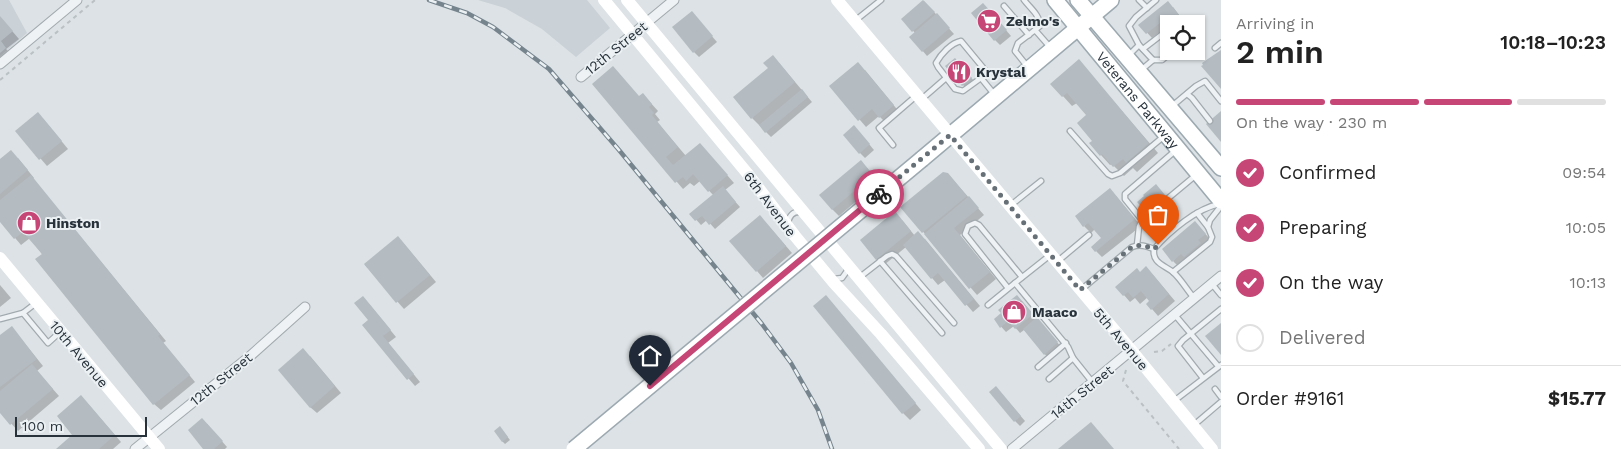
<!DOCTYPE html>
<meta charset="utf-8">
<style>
:root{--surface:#fff;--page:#f2f2f2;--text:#222;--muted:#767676;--line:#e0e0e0;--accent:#c64675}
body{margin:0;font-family:"Work Sans",sans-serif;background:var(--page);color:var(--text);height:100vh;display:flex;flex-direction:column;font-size:19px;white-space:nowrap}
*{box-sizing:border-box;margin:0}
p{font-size:16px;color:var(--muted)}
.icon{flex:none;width:28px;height:28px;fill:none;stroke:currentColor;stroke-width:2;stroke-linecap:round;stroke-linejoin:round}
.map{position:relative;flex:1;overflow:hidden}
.side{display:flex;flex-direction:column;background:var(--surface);width:400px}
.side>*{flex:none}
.tools{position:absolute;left:1160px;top:15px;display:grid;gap:10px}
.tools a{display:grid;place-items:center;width:45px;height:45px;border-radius:0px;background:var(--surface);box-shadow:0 1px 4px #0004;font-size:25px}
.scale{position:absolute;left:15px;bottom:12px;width:132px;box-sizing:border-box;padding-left:5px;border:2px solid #27323b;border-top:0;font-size:14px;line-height:18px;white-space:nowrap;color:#27323b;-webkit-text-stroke:4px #ebf0f3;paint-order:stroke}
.pin{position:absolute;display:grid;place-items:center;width:42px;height:42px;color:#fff;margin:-51px -21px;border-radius:50% 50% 50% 0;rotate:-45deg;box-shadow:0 0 5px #0007}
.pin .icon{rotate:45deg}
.courier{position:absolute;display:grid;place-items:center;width:50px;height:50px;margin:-25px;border:4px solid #c64675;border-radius:50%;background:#fff;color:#222;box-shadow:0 1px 6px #0007}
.summary em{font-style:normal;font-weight:600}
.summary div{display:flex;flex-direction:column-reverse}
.summary{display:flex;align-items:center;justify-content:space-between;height:85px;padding:0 15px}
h1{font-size:32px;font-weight:600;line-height:38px}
.bar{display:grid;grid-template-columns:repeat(4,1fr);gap:8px 5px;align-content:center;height:60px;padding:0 15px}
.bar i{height:6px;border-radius:4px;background:var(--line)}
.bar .current{background:var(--accent)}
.bar p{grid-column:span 4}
.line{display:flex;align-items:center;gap:12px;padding:0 15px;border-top:1px solid var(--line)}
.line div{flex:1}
ol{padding:0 15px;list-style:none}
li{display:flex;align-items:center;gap:15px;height:55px}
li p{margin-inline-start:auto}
li .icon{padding:5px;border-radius:50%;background:var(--accent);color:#fff;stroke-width:4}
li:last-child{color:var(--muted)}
li i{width:28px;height:28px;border:2px solid var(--line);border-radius:50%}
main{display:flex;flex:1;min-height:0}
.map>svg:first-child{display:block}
.built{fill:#cad1d7}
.shadow{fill:#0003}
.building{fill:#b4bcc2}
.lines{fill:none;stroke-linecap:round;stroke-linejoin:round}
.lane-casing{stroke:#a2aaaf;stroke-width:7}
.street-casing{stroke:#a2aaaf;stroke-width:11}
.primary-casing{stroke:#9ca9b0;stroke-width:18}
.path{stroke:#bac0c4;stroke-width:2;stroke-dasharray:4 4;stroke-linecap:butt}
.lane{stroke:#eef2f4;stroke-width:4.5}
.street{stroke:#eef2f4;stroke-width:9}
.secondary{stroke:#fff;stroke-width:12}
.primary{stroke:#fff;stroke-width:15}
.rail-casing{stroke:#76848e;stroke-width:4.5}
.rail{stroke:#ebf0f3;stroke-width:2.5;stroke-dasharray:8;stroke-linecap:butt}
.primary-bridge-casing{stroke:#9ca9b0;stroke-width:18;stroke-linecap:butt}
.primary-bridge{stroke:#fff;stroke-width:15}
.done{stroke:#667076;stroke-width:5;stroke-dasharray:0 9}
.route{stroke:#c64675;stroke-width:6}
.labels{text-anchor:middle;stroke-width:4;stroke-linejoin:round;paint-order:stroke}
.poi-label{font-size:14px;font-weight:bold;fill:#27323b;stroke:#ebf0f3;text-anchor:start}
.street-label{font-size:14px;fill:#27323b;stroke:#ebf0f3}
</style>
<main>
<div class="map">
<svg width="1221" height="449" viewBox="0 0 1221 449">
<rect width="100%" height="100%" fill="#dce2e5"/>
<g class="built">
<path d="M0,0H9L27,33L0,56Z"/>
<path d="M478,0H587L610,28L576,57L542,29L505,8Z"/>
</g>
<g class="shadow">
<path d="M924,1L954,34L927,56L911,37L915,33L903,19Z"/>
<path d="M1173,7L1183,20L1179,24H1169V31L1165,28L1152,38L1140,25Z"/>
<path d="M988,9L1011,36L1000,45L995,40Z"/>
<path d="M0,17L19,39L6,49L12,55L0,65Z"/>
<path d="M696,18L717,42L699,57L694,52Z"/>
<path d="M1196,24H1199L1205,32L1196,39Z"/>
<path d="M1079,61L1158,153L1137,172L1133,168L1124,176L1112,164L1110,165L1101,155L1094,141L1088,116L1077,103L1072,106L1052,84Z"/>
<path d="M958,62L974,81L966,88L963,85Z"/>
<path d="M779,63L812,102L771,137L752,118Z"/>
<path d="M865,70L900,113L887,124L879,116L866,127L831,86Z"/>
<path d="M594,85L649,101L658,111L655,114L660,120L657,122L686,156L706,151L734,183L725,190L740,207L715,229L707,220L701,225L691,214L714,196L700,181L694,186L690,183L683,189Z"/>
<path d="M44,120L68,149L47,166L17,131Z"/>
<path d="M859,132L874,150L865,158L860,153Z"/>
<path d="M18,158L34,178L33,179L166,341L163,343L195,382L161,410L154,404L30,238L21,245L0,220V161Z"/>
<path d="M867,168L879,182L839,216L832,209Z"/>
<path d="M948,174L984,215L960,235L996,279L977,295L902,207Z"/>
<path d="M1159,189L1167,199L1149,213L1139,202Z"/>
<path d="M1116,196L1141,226L1102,257L1096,251L1103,239L1095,229L1091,233L1084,226Z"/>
<path d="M902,220L915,236L925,239L980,306L973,312L945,280L938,285L906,247L884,265L877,259Z"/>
<path d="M766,223L792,253L763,278L757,271Z"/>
<path d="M1149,224L1152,227L1149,230L1146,226Z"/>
<path d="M1200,228L1210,239L1202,245L1205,249L1178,266L1173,261Z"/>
<path d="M404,244L436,282L404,309L365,265Z"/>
<path d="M1140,273L1153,275L1175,301L1158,316L1152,309L1151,301L1148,297L1140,304L1135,298L1130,302L1117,287Z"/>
<path d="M0,285L11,298L0,307Z"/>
<path d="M1022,301L1062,348L1049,359L1024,330L1020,333L1014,326L1006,332L995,320Z"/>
<path d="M832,303L921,410L910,420L903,413Z"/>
<path d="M369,304L396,337L388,343L420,382L415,386L363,325L370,320Z"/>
<path d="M18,335L43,366L37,371L59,396L18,431L0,411V337Z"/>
<path d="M310,356L341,393L317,413L310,407Z"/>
<path d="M1001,393L1025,421L1020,426L1015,421Z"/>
<path d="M88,404L121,442L113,449H57L74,435Z"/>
<path d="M207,424L227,447L225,449H205Z"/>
<path d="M503,431L510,440L505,444L502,441Z"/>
</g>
<g class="building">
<path d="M923,0L935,12L912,32L901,19Z"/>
<path d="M1168,1L1179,15L1163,28L1160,23L1146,34L1138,25Z"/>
<path d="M983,3L1007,30L994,41L971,13Z"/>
<path d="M692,11L713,36L693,53L672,27Z"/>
<path d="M937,13L950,28L922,52L909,37Z"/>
<path d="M0,16L13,31L1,41L6,48L0,53Z"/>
<path d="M1196,19L1203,28L1196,34V24H1190Z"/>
<path d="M1221,50V89L1201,66L1203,65L1202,63Z"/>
<path d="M773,55L795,82L751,119L733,97L768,68L763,63Z"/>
<path d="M955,58L972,78L962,86L945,66Z"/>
<path d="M1079,59L1149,143L1126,163L1123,159L1113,167L1102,154L1100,156L1089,143L1092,141L1077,123L1086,115L1067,93L1062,97L1050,84Z"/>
<path d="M858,62L894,105L879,118L872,109L858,121L829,86Z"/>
<path d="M613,66L639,96L643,93L652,104L649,107L654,113L652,115L678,147L666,157L673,165L700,143L728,175L708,192L693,174L686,181L683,177L675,183L592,84Z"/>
<path d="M802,89L808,97L765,133L759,125Z"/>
<path d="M1221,111V142L1206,124Z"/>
<path d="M38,112L62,141L39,160L15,131Z"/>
<path d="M854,125L870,144L859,154L843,135Z"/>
<path d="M11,150L28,170L0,194V159Z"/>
<path d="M861,160L873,175L832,210L819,195Z"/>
<path d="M943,172L948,173L967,196L922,233L900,207Z"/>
<path d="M31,175L160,334L158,336L190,375L153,405L35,259L42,254L23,232L14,239L0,222V200Z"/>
<path d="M1156,184L1165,195L1145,211L1137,202L1144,196L1143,195Z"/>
<path d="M723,186L736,202L709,225L702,216L695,221L689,214Z"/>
<path d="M1110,188L1135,219L1095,252L1091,247L1101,238L1088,223L1083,227L1075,216Z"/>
<path d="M969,196L979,208L954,228L990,272L969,289L924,234Z"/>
<path d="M895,211L911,231L876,260L860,240Z"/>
<path d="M760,215L786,246L756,272L729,241Z"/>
<path d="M1195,221L1206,234L1198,240L1201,243L1184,257L1181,254L1172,262L1162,249Z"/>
<path d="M918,231L974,299L965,306L938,273L931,279L903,245Z"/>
<path d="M398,236L430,275L396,303L364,264Z"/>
<path d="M1146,266L1169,294L1151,310L1146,304L1149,301L1141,291L1133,298L1128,292L1123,296L1115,287L1137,268L1140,272Z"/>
<path d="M826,295L916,403L902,414L813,306Z"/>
<path d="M1017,295L1033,314L1015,329L1008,321L1000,328L994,319L1001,313L998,310Z"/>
<path d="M363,296L391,330L383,336L414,374L407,380L362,325L368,320L354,303Z"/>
<path d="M1037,317L1058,342L1044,355L1023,329Z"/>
<path d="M1221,323V355L1205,336Z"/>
<path d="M12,326L37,359L0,387V335Z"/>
<path d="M303,348L335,386L310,408L278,370Z"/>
<path d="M32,364L53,389L10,425L0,413V391Z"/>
<path d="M996,386L1021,416L1014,422L989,392Z"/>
<path d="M81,395L115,435L99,449H56L72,435L57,416Z"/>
<path d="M202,418L223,441L214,449H203L188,430Z"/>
<path d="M1091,422L1114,449H1058Z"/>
<path d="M500,426L508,437L502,442L494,431Z"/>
</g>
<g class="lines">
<g class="lane-casing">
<g id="lane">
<path d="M1024,0C1030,8 1040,15 1040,26L1035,30"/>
<path d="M1139,0L1147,8"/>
<path d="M1004,6L1029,35"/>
<path d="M856,20L881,0"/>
<path d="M1175,24L1178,22"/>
<path d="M961,41L985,70L981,78L963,91L955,89L938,67L936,63C941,54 951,43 961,41Z"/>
<path d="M1139,45L1153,60L1140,71"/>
<path d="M1215,48L1221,43"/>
<path d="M1143,49L1169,29"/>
<path d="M1129,55L1139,45L1129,26L1136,17L1156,0"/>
<path d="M1153,60H1162L1173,51"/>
<path d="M1027,66L1015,51L1018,43L1035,30L1050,47"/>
<path d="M981,78L994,94"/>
<path d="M1187,94L1192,98L1210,121"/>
<path d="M923,98L946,78"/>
<path d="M1171,107L1196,86L1205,81L1221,101"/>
<path d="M1070,131L1108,174L1112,176L1120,173L1163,137"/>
<path d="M893,145L879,128L916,96"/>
<path d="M1011,205L1041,181"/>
<path d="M1197,213L1208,227"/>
<path d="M1142,220L1125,199V194L1175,151"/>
<path d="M788,223C789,216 793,211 801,212"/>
<path d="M1137,245L1139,227L1142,220L1196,175"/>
<path d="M1049,256L1015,283L1068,347L1073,358L1093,383"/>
<path d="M880,261L942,333"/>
<path d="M1058,261L1089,235"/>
<path d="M1173,272L1210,242L1212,237L1208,227L1210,220L1221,206"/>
<path d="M860,277L887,256L892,254L896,256L954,323"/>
<path d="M834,279L842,278L847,271V268"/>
<path d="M1212,284L1221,295"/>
<path d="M1008,288L965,234L968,226L975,223L979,225L1022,277"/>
<path d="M1082,289L1132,247C1140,244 1146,246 1154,249"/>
<path d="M1194,298C1187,290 1181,279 1173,272C1164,265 1152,263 1154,249C1170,231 1197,208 1220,204"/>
<path d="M988,305L1015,283"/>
<path d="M23,313L48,343L59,333"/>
<path d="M1175,315L1218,366"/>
<path d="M0,319L23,313L36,303"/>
<path d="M1038,367L1066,343"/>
<path d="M1203,378L1178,346L1183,340L1221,309"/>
<path d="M1049,379L1073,358"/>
<path d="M1215,389L1221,397"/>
<path d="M1174,401L1221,365"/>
<path d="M1194,425L1221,402"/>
</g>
</g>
<g class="street-casing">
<g id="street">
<path d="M0,64L77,0"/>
<path d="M581,77L674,0"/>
<path d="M135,449L249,357L305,307"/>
<path d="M1012,449L1221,276"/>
</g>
</g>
<g class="primary-casing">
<g id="primary">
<path id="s1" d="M1055,0L1221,201"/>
<path d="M1078,0L1221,168"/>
<path d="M922,159L1111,0"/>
</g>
</g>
<g class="path">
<path d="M0,80L95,0"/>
<path d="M1154,352L1162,351L1171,344"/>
<path d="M1126,370L1123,381L1179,449"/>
</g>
<use href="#lane" class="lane"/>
<use href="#street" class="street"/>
<g class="secondary">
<path d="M604,0L747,173L795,236L834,283L881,334L979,449"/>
<path d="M627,0L1001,449"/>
<path d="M837,0L1132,351L1212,449"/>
<path d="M0,258L159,449"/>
</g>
<use href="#primary" class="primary"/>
<g class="rail-casing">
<path id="rail" d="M429,0L467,13L493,27L549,69L619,150L762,324L791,363L818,410L832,449"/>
</g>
<use href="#rail" class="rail"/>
<g class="primary-bridge-casing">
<path id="primary-bridge" d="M574,449L922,159"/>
</g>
<use href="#primary-bridge" class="primary-bridge"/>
</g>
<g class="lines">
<path class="done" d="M879,194L950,135L1080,290L1132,247C1140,244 1146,246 1154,249L1158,245"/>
<path class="route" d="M650,386L879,194"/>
</g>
<defs>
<g id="supermarket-disc" transform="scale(1.25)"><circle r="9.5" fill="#c64675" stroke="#ebf0f3"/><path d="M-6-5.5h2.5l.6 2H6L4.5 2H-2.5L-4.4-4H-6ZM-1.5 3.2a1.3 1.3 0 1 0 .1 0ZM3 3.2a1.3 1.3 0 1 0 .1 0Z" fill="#fff"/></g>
<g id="restaurant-disc" transform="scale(1.25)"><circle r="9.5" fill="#c64675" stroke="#ebf0f3"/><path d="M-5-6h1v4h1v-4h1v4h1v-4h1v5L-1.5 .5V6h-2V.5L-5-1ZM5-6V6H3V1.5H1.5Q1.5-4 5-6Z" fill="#fff"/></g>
<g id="shop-disc" transform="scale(1.25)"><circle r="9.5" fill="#c64675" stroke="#ebf0f3"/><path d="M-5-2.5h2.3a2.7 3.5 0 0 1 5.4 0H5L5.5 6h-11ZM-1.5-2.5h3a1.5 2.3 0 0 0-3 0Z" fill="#fff"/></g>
</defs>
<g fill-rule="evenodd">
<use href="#supermarket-disc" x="989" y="21"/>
<use href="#restaurant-disc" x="959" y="72"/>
<use href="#shop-disc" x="29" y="223"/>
<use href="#shop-disc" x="1014" y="312"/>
</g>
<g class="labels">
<g class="poi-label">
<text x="1006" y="26">Zelmo's</text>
<text x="976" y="77">Krystal</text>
<text x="46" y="228">Hinston</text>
<text x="1032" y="317">Maaco</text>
</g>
<g class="street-label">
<text transform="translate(616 48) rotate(-39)" y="5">12th Street</text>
<text dy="5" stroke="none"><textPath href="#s1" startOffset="130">Veterans Parkway</textPath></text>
<text transform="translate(770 204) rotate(53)" y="5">6th Avenue</text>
<text transform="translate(1121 339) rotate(50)" y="5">5th Avenue</text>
<text transform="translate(79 354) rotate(50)" y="5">10th Avenue</text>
<text transform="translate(221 379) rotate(-39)" y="5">12th Street</text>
<text transform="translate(1082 392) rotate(-39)" y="5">14th Street</text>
</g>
</g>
</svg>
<div class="tools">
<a><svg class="icon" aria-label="locate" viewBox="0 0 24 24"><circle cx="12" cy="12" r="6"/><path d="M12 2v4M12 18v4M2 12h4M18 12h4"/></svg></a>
</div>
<div class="scale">100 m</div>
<div class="pin" style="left:1158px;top:245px;background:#ea580c"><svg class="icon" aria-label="bag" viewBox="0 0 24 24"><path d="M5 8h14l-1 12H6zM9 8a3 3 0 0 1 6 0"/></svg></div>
<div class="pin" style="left:650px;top:386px;background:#1f2937"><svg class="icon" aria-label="home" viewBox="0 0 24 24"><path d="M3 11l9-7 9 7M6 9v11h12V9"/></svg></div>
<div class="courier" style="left:879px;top:194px"><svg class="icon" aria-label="bike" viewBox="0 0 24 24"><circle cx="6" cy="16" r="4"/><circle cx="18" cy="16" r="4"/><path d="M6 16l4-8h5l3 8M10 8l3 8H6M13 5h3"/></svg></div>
</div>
<section class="side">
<div class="summary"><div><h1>2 min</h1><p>Arriving in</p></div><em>10:18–10:23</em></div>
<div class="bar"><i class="current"></i><i class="current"></i><i class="current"></i><i></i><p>On the way · 230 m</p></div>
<ol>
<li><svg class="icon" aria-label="check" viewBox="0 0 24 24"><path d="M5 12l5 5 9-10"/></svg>Confirmed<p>09:54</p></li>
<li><svg class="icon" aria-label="check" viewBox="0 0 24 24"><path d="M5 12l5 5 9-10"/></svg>Preparing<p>10:05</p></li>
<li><svg class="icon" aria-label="check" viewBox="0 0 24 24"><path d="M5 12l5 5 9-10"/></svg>On the way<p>10:13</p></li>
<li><i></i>Delivered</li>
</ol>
<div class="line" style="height:65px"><div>Order #9161</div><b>$15.77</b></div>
</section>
</main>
